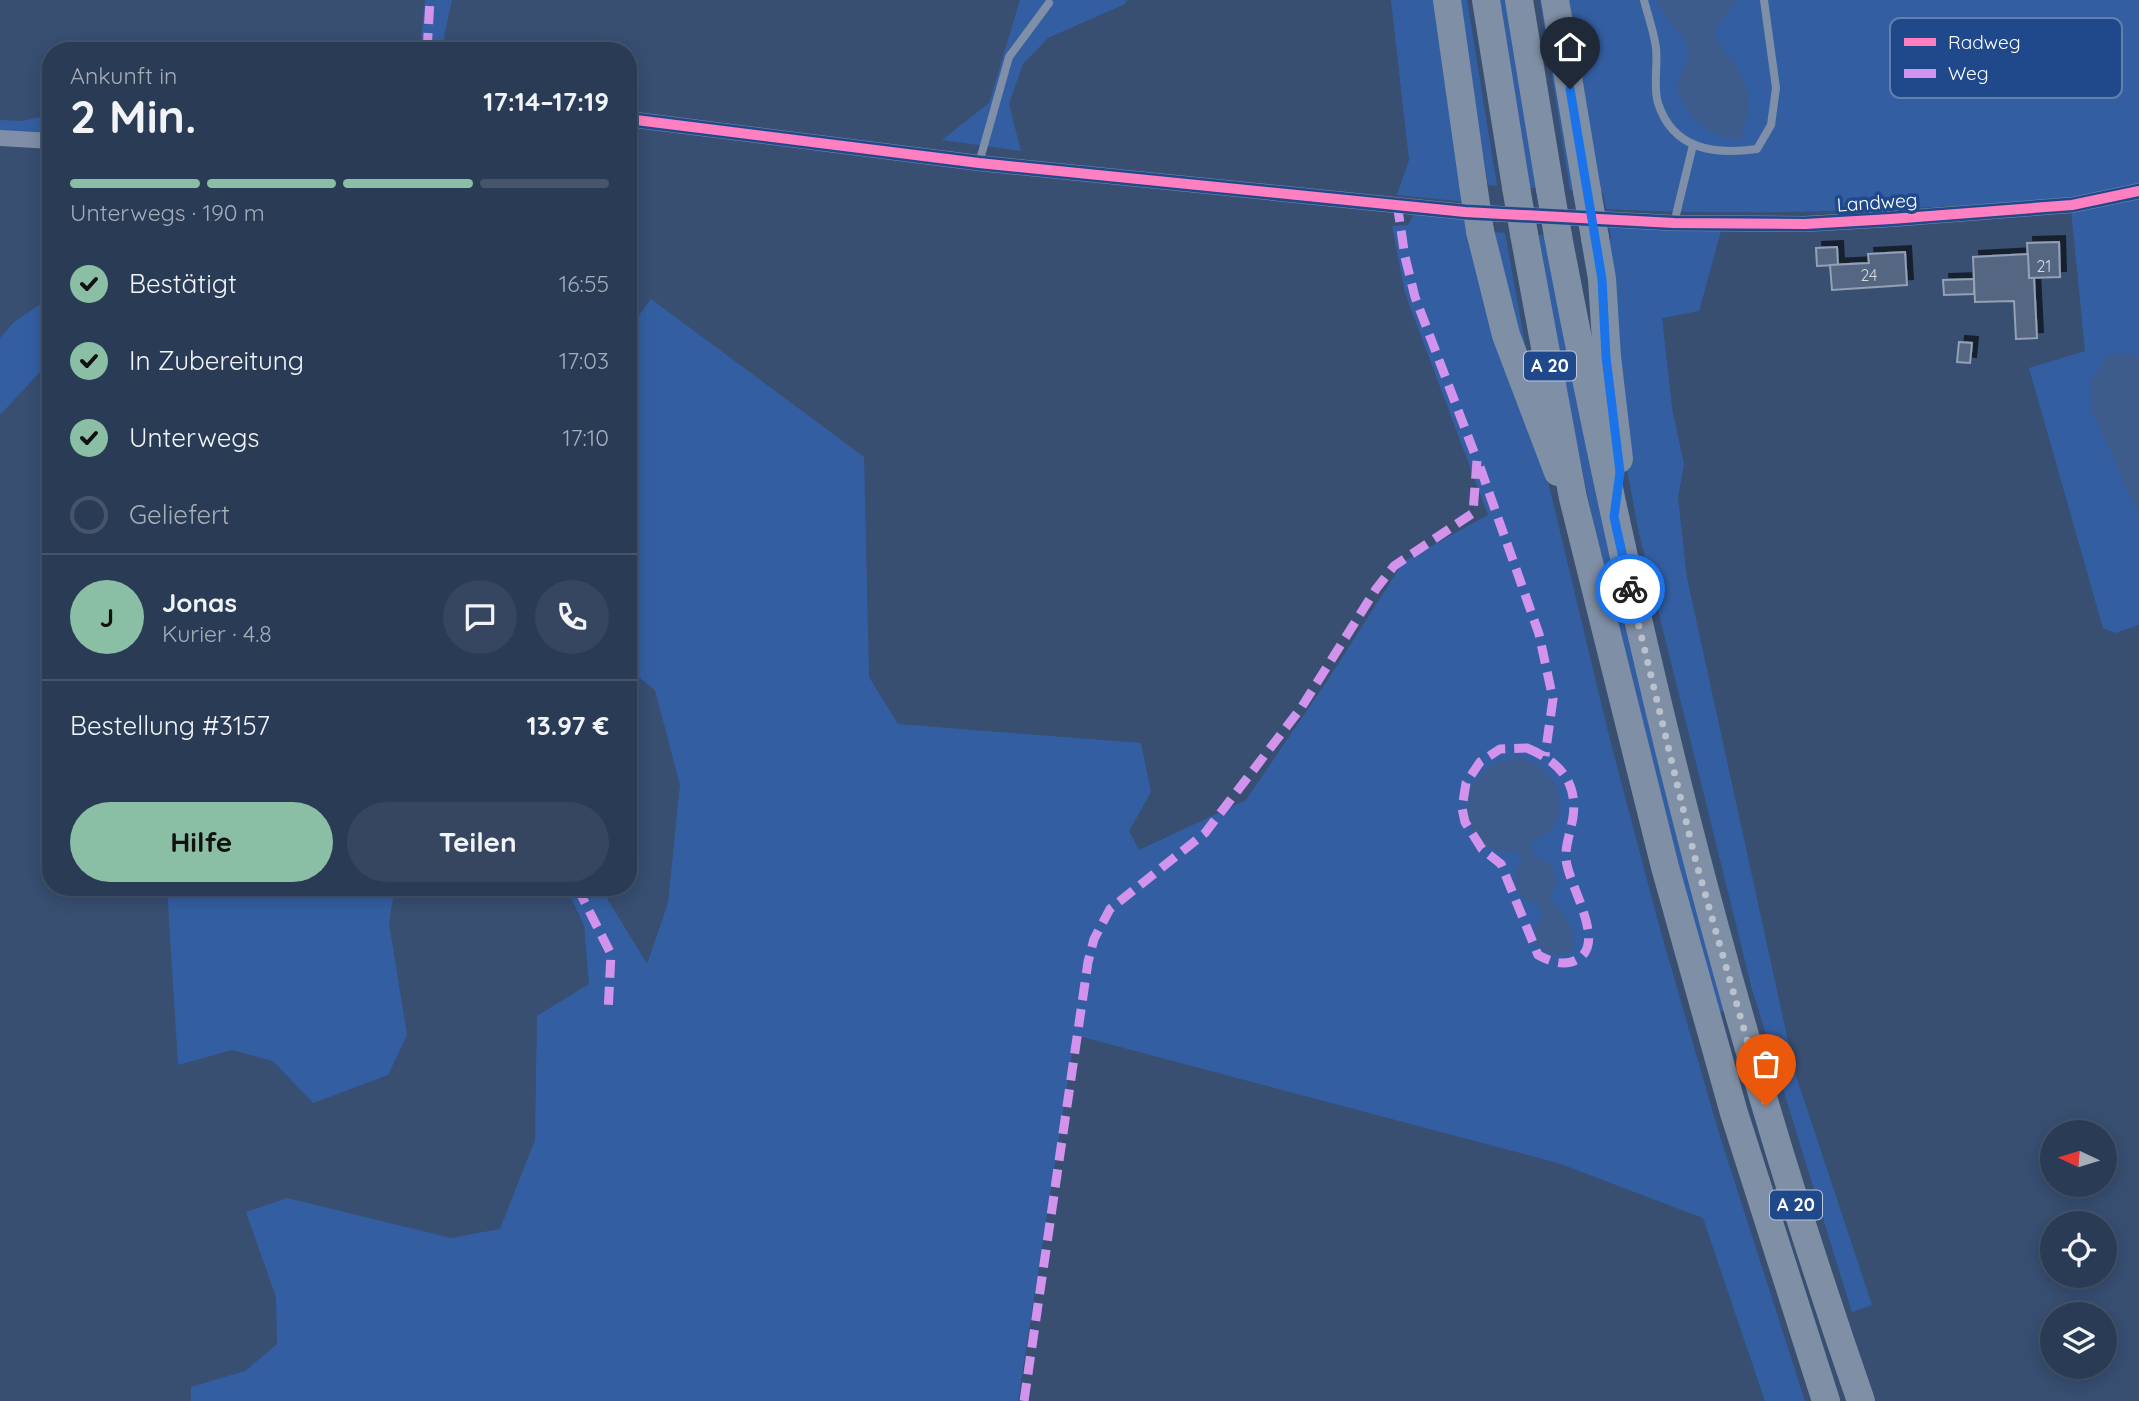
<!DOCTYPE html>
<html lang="de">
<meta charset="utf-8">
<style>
:root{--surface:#2a3b56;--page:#364660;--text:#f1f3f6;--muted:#a5adb9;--line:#46556c;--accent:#8abfa5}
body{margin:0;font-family:Quicksand,sans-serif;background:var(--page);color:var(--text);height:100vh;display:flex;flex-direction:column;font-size:26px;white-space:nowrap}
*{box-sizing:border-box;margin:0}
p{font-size:23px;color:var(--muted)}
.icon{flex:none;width:38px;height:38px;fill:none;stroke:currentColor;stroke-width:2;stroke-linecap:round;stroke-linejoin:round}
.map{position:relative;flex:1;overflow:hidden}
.side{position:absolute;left:42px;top:42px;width:595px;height:854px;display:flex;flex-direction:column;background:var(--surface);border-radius:28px;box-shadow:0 4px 18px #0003,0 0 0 2px var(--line)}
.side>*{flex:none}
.needle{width:46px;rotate:274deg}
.buttons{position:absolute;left:2040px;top:1120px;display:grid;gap:14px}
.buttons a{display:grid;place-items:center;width:77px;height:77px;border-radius:50%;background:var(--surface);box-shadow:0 4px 18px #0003,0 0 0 2px var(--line);font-size:35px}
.pin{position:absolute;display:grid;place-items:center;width:60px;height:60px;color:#fff;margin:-72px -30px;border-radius:50% 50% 50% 0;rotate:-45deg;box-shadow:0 0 7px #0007}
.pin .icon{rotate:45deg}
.courier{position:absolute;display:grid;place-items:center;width:70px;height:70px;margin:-35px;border:5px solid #1a73e8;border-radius:50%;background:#fff;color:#222;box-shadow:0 2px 9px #0007}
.summary em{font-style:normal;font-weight:700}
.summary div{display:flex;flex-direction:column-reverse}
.summary{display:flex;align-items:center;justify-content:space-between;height:119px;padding:0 28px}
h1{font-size:46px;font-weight:700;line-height:52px}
.bar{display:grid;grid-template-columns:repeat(4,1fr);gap:10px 7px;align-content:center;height:84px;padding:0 28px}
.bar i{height:9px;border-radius:5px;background:var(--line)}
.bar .on{background:var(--accent)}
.bar p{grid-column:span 4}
.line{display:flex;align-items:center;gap:18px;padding:0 28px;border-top:2px solid var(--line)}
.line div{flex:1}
.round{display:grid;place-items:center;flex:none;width:74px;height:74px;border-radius:37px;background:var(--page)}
ol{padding:0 28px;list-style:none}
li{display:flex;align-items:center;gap:21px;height:77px}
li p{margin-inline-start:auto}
li .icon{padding:7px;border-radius:50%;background:var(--accent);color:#111;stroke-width:4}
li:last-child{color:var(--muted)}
li i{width:38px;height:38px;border:4px solid var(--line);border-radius:50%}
.primary-button{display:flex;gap:14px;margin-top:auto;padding:14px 28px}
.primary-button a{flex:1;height:80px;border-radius:42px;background:var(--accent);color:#111;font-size:28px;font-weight:700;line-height:80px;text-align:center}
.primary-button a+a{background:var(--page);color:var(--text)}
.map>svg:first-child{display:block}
.green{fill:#335fa2}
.water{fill:#3e5c8b}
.building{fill:#546682;stroke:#93a0b5;stroke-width:2;filter:url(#shadow)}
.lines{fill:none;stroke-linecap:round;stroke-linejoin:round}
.service{stroke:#7f8fa7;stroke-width:8}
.minor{stroke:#7f8fa7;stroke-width:16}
.motorway{stroke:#7f8fa5;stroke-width:28}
.motorway-bridge{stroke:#7f8fa5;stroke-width:28}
.quiet{stroke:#d193ec;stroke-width:9;stroke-dasharray:18 9;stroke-linecap:butt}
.cycleway-casing{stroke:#1f498b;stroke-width:15}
.cycleway{stroke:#ff80c0;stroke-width:10}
.done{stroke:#b9c1ce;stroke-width:7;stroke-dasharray:0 12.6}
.route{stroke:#1a73e8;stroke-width:9}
.labels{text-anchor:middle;stroke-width:7;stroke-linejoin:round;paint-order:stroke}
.number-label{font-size:16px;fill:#d4d9e0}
.shield{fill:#1f498b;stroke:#bcc8dc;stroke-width:2}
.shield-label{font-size:18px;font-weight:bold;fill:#fff}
.street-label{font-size:19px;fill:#fff;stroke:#1f498b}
.key{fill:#1f498b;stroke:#6280ae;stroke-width:2}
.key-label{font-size:19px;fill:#fff}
</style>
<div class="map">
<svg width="2139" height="1401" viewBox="0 0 2139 1401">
<defs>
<filter id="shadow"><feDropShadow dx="6" dy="-6" stdDeviation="0" flood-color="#0009"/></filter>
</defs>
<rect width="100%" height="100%" fill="#384f72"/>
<g class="green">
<path d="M425,0H452L444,36L447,51H412L421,41Z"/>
<path d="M1020,0H1127L1125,4L1048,38L1023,64L1009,104L1021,151L942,140L989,103Z"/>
<path d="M1391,0H1438L1467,202L1397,195L1409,160Z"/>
<path d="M1458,0H1467L1497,186L1488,185Z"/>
<path d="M1497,0H1509L1539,188H1527Z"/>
<path d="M1540,0H1546L1578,191L1570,190Z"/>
<path d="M1567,0H2139V625L2115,633L2103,628L2029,368L2085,351L2070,199C1915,209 1761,217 1606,209L1603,193L1598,192Z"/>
<path d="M51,115V141L0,138V120L21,121Z"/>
<path d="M1414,214L1469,216L1546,473L1609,736L1660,929L1718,1130L1805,1401H1765L1703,1218L1558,1163L1075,1035L1018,1401H191V1387L245,1371L277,1344L276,1297L246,1212L287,1198L451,1238L500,1229L535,1140L537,1016L589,984L584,925L566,887H600L647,964L668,903L680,785L655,690L628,669V330L651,299L864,457L869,677L898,724L1141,743L1151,792L1129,831L1139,850L1246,800L1329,678L1404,561L1488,515L1405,293L1392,226L1408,225Z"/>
<path d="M1609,224L1721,231L1699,311L1662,318L1672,408L1684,464L1678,498L1687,578L1795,1073L1872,1305L1852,1312L1752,989L1638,529L1626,464L1607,239H1611Z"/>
<path d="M1495,232L1505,233L1528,360L1511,307Z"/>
<path d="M1535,235H1548L1728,1010L1716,1013L1592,518Z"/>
<path d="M51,297V360L0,415V338L14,322Z"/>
<path d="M167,887H395L389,923L407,1035L388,1075L313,1103L273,1061L232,1050L178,1065Z"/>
</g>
<g class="water">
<path d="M1657,0H1737L1715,30C1719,54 1729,53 1739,71C1753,93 1749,118 1740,140C1708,136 1685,117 1676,86C1705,30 1677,45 1657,0Z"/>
<path d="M2131,353L2139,360V515L2092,411L2090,382L2108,355Z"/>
<path d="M1519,757C1551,765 1576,800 1549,831C1545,836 1536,839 1531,843L1535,856C1556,863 1561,878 1550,896C1562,917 1579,925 1572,951C1557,958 1548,956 1536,944V927L1542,916L1539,905C1514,898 1509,881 1521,860L1516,850C1462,865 1441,767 1519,757Z"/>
</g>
<g class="building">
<path d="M2059,242L2060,277L2029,278L2027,243Z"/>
<path d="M1837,247L1838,265L1817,266L1816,248Z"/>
<path d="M1905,252L1907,285L1832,290L1830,265L1869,263L1868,254Z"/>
<path d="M2028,254L2029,278H2034L2037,338L2016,339L2014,301L1975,302L1973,257Z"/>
<path d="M1974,279V294L1944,295L1943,280Z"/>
<path d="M1959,342L1972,343L1970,363L1957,362Z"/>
</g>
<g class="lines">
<g class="service">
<path d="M1644,0C1648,16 1654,32 1656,48C1658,65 1653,87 1658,103C1673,150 1715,155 1757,149L1771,125L1776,88L1764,0"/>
<path d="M979,163L1009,57L1049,3"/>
<path d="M1674,223L1693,145"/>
</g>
<g class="minor">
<path d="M628,119L979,163L1465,212L1674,223L1805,224L1891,219L2072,205L2139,191"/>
<path d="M0,138L51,141"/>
</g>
<g class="motorway">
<path d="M1447,0L1473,184"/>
<path d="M1486,0L1516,187"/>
<path d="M1519,0L1550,189"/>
<path d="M1555,0L1587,191"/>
<path d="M1480,231L1506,335L1558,472"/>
<path d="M1524,234L1573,498L1665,867L1734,1113L1826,1401"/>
<path d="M1558,236C1633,631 1728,1021 1861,1401"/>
<path d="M1595,238L1602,279L1607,357L1619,459"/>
</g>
<g class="motorway-bridge">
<path d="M1473,184L1480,231"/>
<path d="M1516,187L1524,234"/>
<path d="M1550,189L1558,236"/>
<path d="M1587,191L1595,238"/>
</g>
<g class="quiet">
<path d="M427,51L430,0"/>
<path d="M1480,467L1539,634L1553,699L1545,756"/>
<path d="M1527,748C1558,761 1578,781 1573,817C1571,831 1565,845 1566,859C1568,885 1607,942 1578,959C1565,967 1551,962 1538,955L1501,864L1482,849L1465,822L1462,808L1466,783L1480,762L1500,749Z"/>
<path d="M577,887L611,954L608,1013"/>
<path d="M1024,1401L1088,962L1094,939L1110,909L1205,833L1301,708L1376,589L1394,566L1473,513L1477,460L1415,297L1405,257L1397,203"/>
</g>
<g class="cycleway-casing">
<path id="cycleway" d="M628,119L979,163L1465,212L1674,223L1805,224L1891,219L2072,205L2139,191"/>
</g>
<use href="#cycleway" class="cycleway"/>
</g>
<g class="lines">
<path class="done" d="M1630,589L1696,862L1766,1106"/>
<path class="route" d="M1570,89L1602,279L1606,357L1620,472L1614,517L1630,589"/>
</g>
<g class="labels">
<g class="number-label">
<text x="2044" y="272">21</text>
<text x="1869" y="281">24</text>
</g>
<g class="shield">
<rect x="1524" y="351.5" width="52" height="29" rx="5"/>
<rect x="1770" y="1190.5" width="52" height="29" rx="5"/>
</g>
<g class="shield-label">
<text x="1550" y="372">A 20</text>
<text x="1796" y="1211">A 20</text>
</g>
<g class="street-label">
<text transform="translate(1877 202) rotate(-4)" y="7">Landweg</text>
</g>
</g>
<rect x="1890" y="18" width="232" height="80" rx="10" class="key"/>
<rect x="1904" y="38" width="32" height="8" fill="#ff80c0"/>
<rect x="1904" y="69" width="32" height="9" fill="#d193ec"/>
<g class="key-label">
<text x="1948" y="49">Radweg</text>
<text x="1948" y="80">Weg</text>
</g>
</svg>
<div class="buttons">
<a><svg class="needle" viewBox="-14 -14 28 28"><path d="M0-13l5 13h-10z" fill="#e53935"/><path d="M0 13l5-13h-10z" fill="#a5adb9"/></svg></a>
<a><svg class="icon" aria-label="locate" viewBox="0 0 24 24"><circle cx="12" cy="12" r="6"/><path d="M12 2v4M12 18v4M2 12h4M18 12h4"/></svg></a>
<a><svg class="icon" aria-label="layers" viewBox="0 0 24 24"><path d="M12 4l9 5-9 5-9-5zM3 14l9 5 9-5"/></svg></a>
</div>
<div class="pin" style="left:1766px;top:1106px;background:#ea580c"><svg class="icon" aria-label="bag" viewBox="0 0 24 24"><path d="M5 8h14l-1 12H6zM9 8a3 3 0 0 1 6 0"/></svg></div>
<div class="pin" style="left:1570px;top:89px;background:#1f2937"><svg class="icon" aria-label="home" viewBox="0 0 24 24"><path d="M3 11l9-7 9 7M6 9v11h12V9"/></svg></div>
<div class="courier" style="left:1630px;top:589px"><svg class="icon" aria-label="bike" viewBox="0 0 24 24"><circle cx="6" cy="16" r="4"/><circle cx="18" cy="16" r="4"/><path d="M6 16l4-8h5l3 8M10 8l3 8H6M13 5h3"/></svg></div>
<section class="side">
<div class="summary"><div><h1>2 Min.</h1><p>Ankunft in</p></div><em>17:14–17:19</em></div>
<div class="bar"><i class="on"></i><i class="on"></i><i class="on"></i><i></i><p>Unterwegs · 190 m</p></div>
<ol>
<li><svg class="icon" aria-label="check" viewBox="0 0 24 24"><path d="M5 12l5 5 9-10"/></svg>Bestätigt<p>16:55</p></li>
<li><svg class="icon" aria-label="check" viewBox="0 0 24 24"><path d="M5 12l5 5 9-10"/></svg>In Zubereitung<p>17:03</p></li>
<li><svg class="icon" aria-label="check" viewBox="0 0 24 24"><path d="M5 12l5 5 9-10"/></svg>Unterwegs<p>17:10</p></li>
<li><i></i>Geliefert</li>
</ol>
<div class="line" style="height:126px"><b class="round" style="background:var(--accent);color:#111">J</b><div><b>Jonas</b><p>Kurier · 4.8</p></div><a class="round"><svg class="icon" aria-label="chat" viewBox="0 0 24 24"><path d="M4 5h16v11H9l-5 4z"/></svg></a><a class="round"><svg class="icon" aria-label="phone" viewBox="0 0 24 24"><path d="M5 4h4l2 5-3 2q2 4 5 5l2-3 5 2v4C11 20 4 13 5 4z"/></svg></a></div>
<div class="line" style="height:91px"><div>Bestellung #3157</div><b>13.97 €</b></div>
<div class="primary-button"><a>Hilfe</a><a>Teilen</a></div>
</section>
</div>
